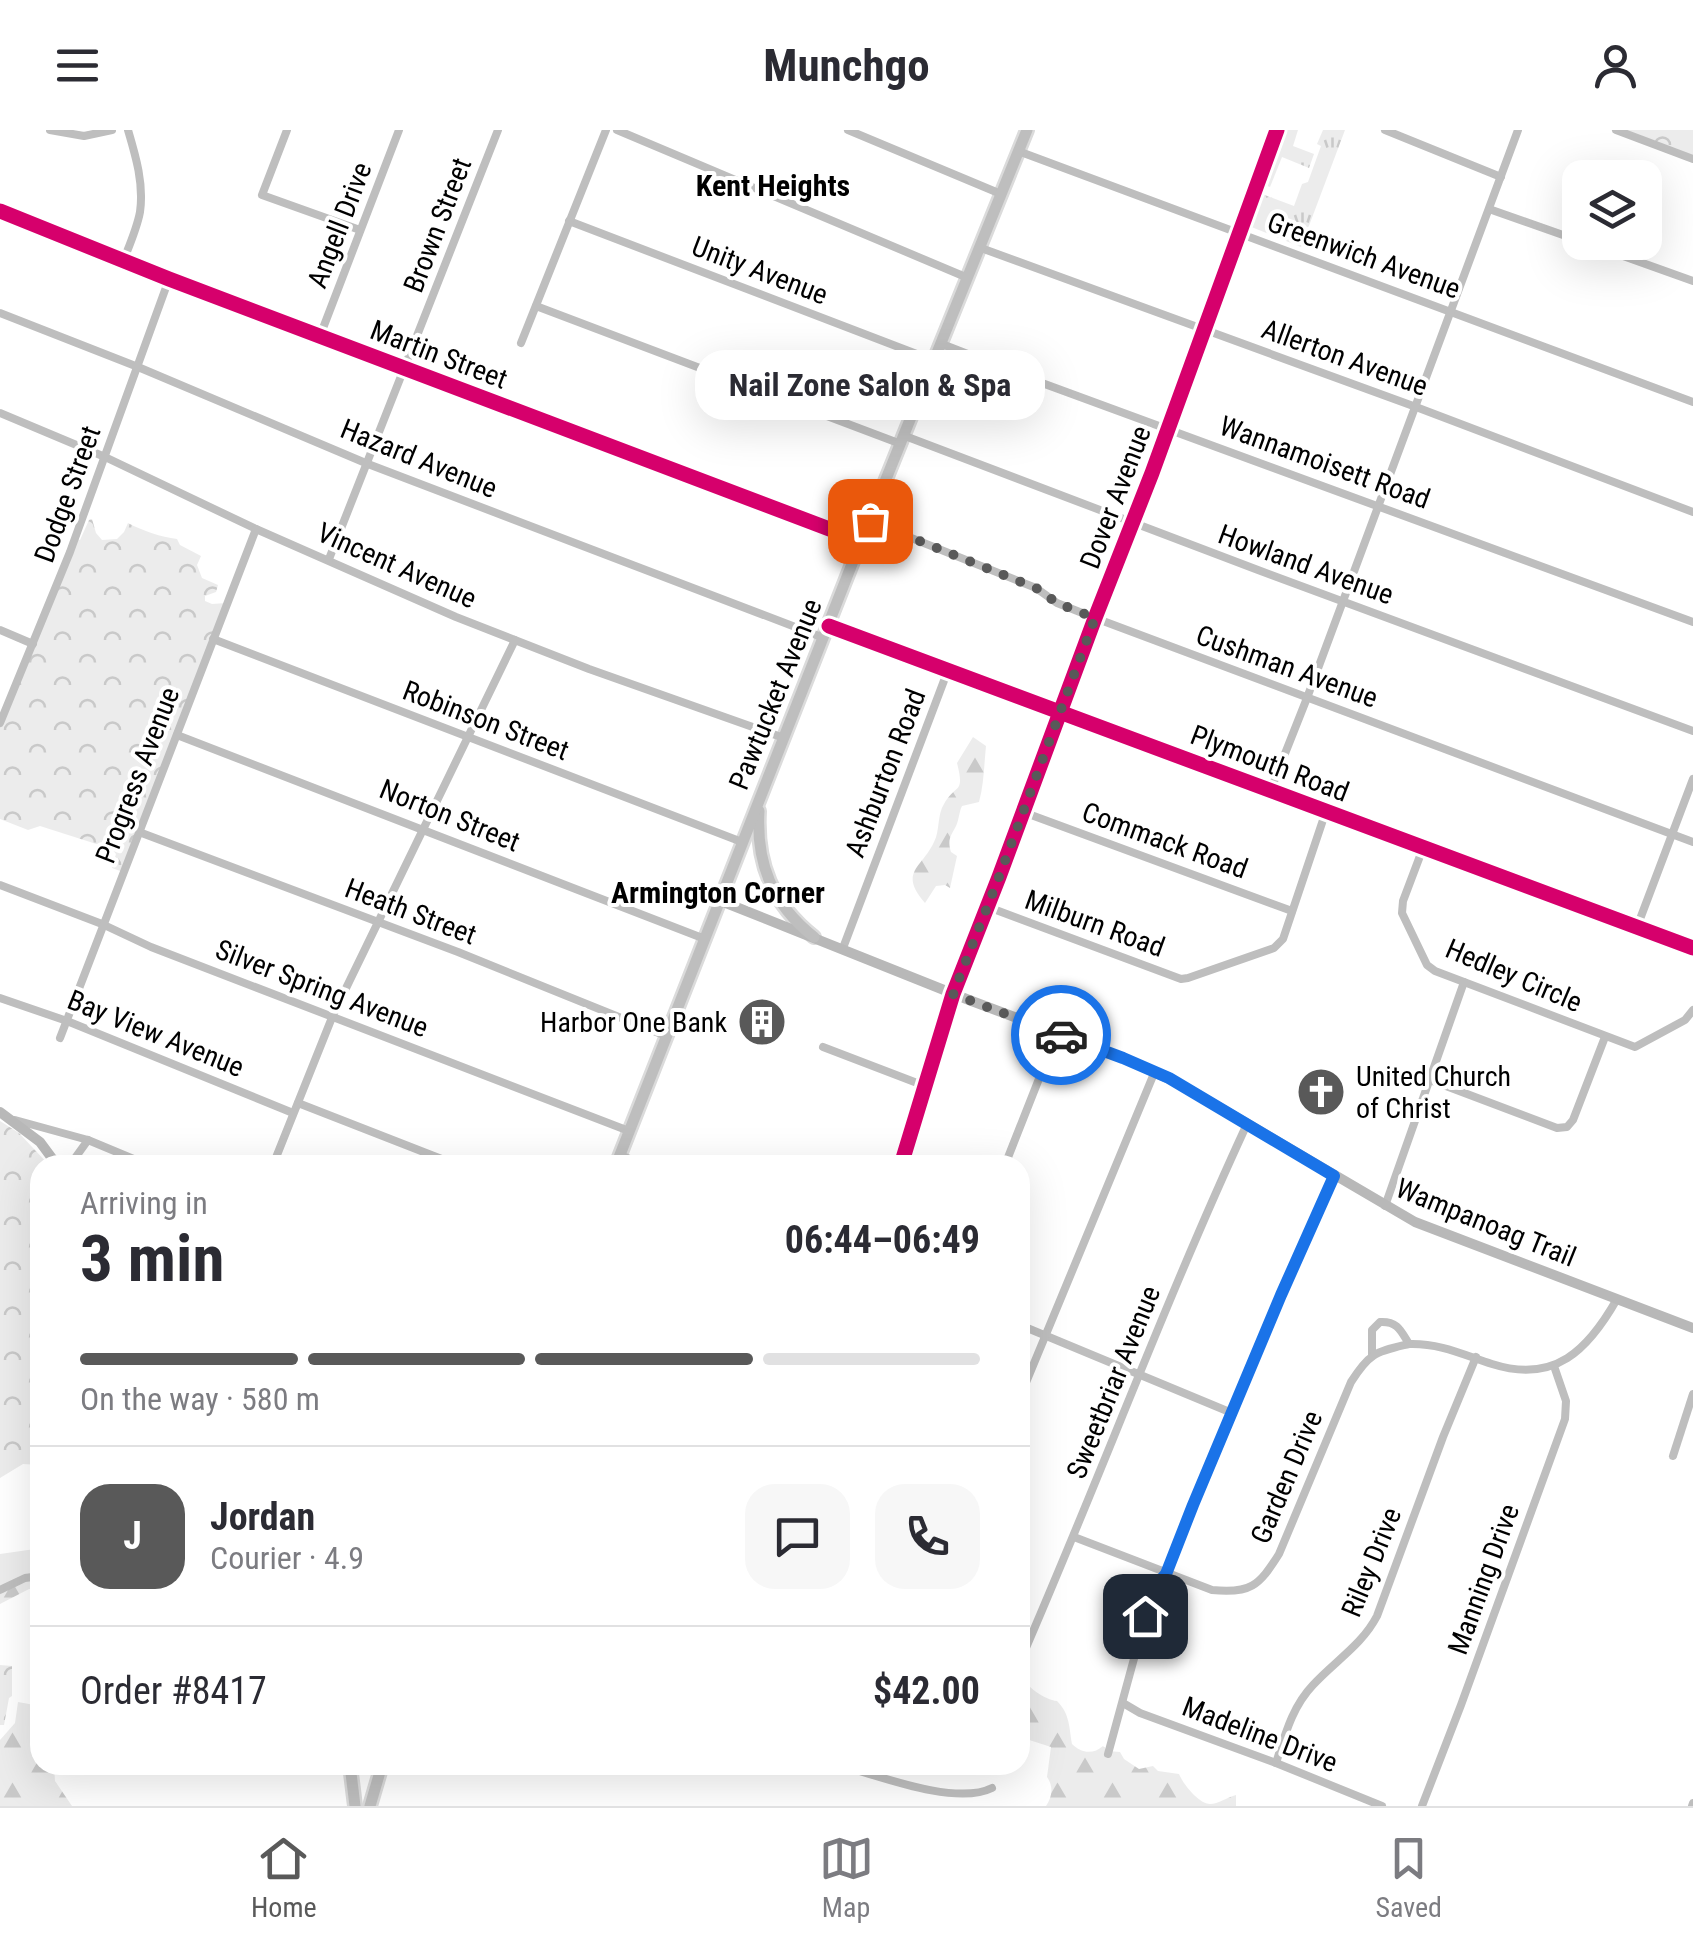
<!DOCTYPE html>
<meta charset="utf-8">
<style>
:root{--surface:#fff;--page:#f7f7f7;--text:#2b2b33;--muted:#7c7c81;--line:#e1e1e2;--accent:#595959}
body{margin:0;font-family:"Roboto Condensed",sans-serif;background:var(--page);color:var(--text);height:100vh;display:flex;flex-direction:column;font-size:38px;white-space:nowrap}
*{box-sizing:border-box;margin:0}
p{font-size:32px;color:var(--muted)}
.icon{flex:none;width:55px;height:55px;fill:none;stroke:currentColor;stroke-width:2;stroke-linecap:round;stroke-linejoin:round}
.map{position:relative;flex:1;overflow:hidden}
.panel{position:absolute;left:30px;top:1025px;width:1000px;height:620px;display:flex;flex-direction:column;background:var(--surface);border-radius:30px;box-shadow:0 10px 40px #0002}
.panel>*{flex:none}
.fabs{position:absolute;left:1562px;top:30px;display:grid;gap:20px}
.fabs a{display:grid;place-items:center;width:100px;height:100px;border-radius:20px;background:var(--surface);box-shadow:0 10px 40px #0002;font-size:50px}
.pin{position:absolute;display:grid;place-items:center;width:85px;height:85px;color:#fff;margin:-42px;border-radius:20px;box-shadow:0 5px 15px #0006}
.courier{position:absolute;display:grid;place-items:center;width:100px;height:100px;margin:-50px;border:8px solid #1a73e8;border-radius:50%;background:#fff;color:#222;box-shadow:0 2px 12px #0007}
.bubble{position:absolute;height:70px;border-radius:30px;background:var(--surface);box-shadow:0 10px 40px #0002;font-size:32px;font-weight:700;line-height:70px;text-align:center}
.summary em{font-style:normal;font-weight:700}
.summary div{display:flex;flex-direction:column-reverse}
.summary{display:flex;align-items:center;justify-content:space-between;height:170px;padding:0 50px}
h1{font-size:65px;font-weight:700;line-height:75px}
.bar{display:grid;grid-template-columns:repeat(4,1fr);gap:15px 10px;align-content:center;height:120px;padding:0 50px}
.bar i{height:12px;border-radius:8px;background:var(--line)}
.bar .selected{background:var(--accent)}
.bar p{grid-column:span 4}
.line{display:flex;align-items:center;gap:25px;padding:0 50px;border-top:2px solid var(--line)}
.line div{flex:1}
.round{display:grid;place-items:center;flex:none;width:105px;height:105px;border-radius:30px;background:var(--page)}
header{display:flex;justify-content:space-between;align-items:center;height:130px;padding:0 50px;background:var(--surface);font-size:45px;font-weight:700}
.tabs{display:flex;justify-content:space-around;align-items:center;height:140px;border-top:2px solid var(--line);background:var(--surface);font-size:28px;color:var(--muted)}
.tabs a{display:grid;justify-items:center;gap:5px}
.tabs .selected{color:var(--accent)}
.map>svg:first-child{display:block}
.grass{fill:url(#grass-tufts)}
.forest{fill:url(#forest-firs)}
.park{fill:url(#park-crowns)}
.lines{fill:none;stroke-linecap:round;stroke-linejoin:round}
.primary-casing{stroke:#dbdbdb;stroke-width:16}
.minor{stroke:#bebebe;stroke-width:8}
.tertiary{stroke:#bebebe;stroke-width:9}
.secondary{stroke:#b8b8b8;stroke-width:10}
.primary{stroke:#bebebe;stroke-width:11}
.cycleway-casing{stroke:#fff;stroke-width:21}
.cycleway{stroke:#d6006c;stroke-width:15}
.done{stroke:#595959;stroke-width:10;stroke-dasharray:0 18}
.route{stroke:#1a73e8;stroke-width:12}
.labels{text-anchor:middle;stroke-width:8;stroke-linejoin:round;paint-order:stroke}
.street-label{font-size:28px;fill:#000;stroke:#fff}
.poi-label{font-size:28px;fill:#000;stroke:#fff;text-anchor:end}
.neighbourhood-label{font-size:30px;font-weight:bold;fill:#000;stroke:#fff}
</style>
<header><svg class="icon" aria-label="menu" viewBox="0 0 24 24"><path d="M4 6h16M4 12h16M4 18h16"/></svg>Munchgo<svg class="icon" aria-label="person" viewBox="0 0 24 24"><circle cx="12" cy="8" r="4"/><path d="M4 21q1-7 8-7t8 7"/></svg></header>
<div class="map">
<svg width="1693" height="1676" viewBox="0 0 1693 1676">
<defs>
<pattern id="grass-tufts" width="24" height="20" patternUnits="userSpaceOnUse" patternTransform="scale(2.5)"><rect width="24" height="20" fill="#ececec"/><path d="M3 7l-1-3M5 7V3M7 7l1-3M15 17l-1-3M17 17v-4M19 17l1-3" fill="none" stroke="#c9c9c9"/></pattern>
<pattern id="forest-firs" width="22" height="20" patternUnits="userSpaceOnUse" patternTransform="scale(2.5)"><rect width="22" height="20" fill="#ececec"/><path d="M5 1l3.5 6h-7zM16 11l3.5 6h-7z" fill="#c9c9c9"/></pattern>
<pattern id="park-crowns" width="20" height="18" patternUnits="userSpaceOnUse" patternTransform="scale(2.5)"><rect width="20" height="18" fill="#ececec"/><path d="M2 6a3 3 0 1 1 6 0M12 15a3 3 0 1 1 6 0" fill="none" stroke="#c9c9c9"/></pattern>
</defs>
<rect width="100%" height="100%" fill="#fff"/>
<g class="grass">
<path d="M1286,0H1298L1293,16L1314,24L1309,38L1282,27L1270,57L1265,55Z"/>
<path d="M1323,0H1345L1301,117L1249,96L1262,64L1294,76L1302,54L1308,52L1321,16L1317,14Z"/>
</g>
<g class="forest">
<path d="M973,607L986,616C984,635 984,654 979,672L962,676C959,682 959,690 956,696C951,706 947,709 951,722L957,726L950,758L945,755L936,756L925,773C898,742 922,738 934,712C940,701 937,685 944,674C956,653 965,665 957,633Z"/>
<path d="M35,1419L40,1424V1459H29L0,1474V1424Z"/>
<path d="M1020,1544C1025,1556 1045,1570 1057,1571C1070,1584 1069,1597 1072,1614C1081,1623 1093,1625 1103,1616L1108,1621L1120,1622L1124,1629L1139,1639L1153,1636L1158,1641L1179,1644C1183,1654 1199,1674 1210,1674C1218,1674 1228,1667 1236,1665V1676H1046C1052,1667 1054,1657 1047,1647L1051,1617L1020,1607Z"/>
<path d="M18,1572L40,1576V1635H54L55,1651L72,1676H0V1610L15,1593Z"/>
</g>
<g class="park">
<path d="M1621,0H1693V26Z"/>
<path d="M92,389L96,403L102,410L117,409L124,402L128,393C143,401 161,407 177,409L180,415L201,426L197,435L202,448L218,455L216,462L205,466V471L212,474L226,473L123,742L112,738L116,724L112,719L40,696L28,700L0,689V591L75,408L80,410L89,390Z"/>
<path d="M0,991L19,1003L49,1035H40V1335L23,1334L0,1348Z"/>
<path d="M0,1535L12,1536V1566L9,1568L4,1595H0Z"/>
</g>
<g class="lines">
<g class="primary-casing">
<g id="primary">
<path d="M759,681C756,733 772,774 814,807"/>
<path d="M616,1035L861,411L1027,0"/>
<path d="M350,1635L355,1676"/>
<path d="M370,1676L382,1635"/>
</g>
</g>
<g class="minor">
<path d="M50,0L84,6L112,0"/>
<path d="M287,0L262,65L360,100"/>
<path d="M617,0L968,148"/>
<path d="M848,0L1001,64"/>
<path d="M1385,0L1501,47"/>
<path d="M1616,0L1693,29"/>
<path d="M1018,21L1693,272"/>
<path d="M1489,79L1580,111"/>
<path d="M569,91L935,231"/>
<path d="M1584,112L1693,151"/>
<path d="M981,118L1416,277L1693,382"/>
<path d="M124,129C130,114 137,98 140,82C144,54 136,27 128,0"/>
<path d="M536,176L901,314"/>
<path d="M0,183L138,237L368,334L824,508"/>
<path d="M320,206L399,0"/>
<path d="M521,213L606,0"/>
<path d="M942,214L1042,253L1693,492"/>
<path d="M0,283L105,327L256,399L456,487L589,539L784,608"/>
<path d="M905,306L1258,440L1693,601"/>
<path d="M869,391L1036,458L1057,473L1095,488L1693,712"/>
<path d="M329,429L498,0"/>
<path d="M829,496L1693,818"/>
<path d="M0,500L33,514"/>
<path d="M213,509L742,712"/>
<path d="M0,593L70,422L169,149"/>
<path d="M177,605L705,809"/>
<path d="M1271,659L1307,568L1518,0"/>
<path d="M1023,682L1292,781"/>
<path d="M139,702L458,822L666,906"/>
<path d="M1423,718L1403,771L1402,783L1427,835L1435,841L1635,917L1685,890L1693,880"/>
<path d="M0,755L102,794L151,817L629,1001"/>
<path d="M988,777L1181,849L1188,848L1274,818L1283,809L1326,681"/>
<path d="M1637,797L1693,649"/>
<path d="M843,818L948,540"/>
<path d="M0,868L67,891L293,983"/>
<path d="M60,908L256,399"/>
<path d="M823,917L925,956"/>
<path d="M1430,950L1557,998L1567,997L1573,990L1605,907"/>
<path d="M298,973L457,1035"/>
<path d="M15,990L88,1010L148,1035"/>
<path d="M620,1025L644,1035"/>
<path d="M70,1035L88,1010"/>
<path d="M273,1035L333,885L515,510"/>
<path d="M901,1035L953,864L999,747L1095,488L1152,343L1277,0"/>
<path d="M1005,1035L1057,903"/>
<path d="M1385,1076L1464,852"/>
<path d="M1020,1195L1232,1283"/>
<path d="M1372,1226V1200L1380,1192C1398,1191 1401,1201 1409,1214C1440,1213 1464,1225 1492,1234C1555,1254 1588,1220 1617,1169"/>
<path d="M1020,1267L1155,941"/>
<path d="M1673,1326L1693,1264"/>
<path d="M1074,1407L1212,1460C1250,1464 1259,1456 1279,1424L1351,1252C1370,1222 1376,1222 1409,1214"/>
<path d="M0,1460L25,1448L40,1446"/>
<path d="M1022,1527C1099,1350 1166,1169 1247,994"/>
<path d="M1123,1573L1140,1583L1276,1633L1382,1676"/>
<path d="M1108,1624L1153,1459C1178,1430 1191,1378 1207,1342C1249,1243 1290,1144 1335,1046"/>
<path d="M1276,1633C1285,1605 1292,1577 1313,1555C1335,1531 1362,1515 1377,1486L1443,1307L1476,1227"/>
<path d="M840,1635C879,1646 956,1676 992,1658"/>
<path d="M1422,1676L1461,1575L1565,1289L1566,1271L1554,1236"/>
<path d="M1692,1676L1693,1673"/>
</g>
<path class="tertiary" d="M0,81L169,149L861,411"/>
<g class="secondary">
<path d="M721,771L969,870L1123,928L1178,953L1415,1092L1693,1198"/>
<path d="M0,982L40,1012L57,1035"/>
</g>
<use href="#primary" class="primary"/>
<g class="cycleway-casing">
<g id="cycleway">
<path d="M0,81L169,149L861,411"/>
<path d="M829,496L1693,818"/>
<path d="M901,1035L953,864L999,747L1095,488L1152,343L1277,0"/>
</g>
</g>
<use href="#cycleway" class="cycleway"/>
</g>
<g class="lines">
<path class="done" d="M870,391L1036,458L1057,473L1095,488L999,747L953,864L1061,905"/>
<path class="route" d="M1061,905L1123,928L1169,948L1334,1046L1281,1165L1193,1375L1166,1444L1153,1459L1145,1486"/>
</g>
<defs>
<g id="building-disc" transform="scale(2.5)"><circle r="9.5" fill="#595959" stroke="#fff"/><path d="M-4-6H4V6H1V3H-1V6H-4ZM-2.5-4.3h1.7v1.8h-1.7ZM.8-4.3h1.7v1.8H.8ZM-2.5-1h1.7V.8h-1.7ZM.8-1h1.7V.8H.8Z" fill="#fff"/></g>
<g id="church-disc" transform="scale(2.5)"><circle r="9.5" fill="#595959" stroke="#fff"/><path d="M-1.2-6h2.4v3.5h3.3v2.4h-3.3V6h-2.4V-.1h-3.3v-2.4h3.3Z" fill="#fff"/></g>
</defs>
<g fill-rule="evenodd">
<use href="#building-disc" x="762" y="892"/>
<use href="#church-disc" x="1321" y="962"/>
</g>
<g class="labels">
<g class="street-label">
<text transform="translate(339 95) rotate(-69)" y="10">Angell Drive</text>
<text transform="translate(437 95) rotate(-69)" y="10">Brown Street</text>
<text transform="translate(1364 125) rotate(20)" y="10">Greenwich Avenue</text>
<text transform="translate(760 140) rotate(21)" y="10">Unity Avenue</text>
<text transform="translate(439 224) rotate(21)" y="10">Martin Street</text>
<text transform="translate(1345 227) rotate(20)" y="10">Allerton Avenue</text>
<text transform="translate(419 328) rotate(22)" y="10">Hazard Avenue</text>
<text transform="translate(1325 332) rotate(20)" y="10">Wannamoisett Road</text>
<text transform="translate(67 364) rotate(-70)" y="10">Dodge Street</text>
<text transform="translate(1115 367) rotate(-69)" y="10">Dover Avenue</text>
<text transform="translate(1306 434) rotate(20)" y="10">Howland Avenue</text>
<text transform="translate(397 435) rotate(24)" y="10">Vincent Avenue</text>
<text transform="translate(1287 536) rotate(20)" y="10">Cushman Avenue</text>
<text transform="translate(775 564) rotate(-68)" y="10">Pawtucket Avenue</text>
<text transform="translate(486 590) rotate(21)" y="10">Robinson Street</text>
<text transform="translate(1270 633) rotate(21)" y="10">Plymouth Road</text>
<text transform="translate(885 643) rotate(-69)" y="10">Ashburton Road</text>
<text transform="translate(137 645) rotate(-69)" y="10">Progress Avenue</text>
<text transform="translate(450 685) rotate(22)" y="10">Norton Street</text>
<text transform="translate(1165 710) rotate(20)" y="10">Commack Road</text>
<text transform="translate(411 781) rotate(21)" y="10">Heath Street</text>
<text transform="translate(1095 793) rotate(20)" y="10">Milburn Road</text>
<text transform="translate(1514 845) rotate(23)" y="10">Hedley Circle</text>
<text transform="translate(322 858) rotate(21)" y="10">Silver Spring Avenue</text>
<text transform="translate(156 903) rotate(22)" y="10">Bay View Avenue</text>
<text transform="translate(1486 1092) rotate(22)" y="10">Wampanoag Trail</text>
<text transform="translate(1113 1252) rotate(-68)" y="10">Sweetbriar Avenue</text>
<text transform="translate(1286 1347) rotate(-67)" y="10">Garden Drive</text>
<text transform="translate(1371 1432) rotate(-68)" y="10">Riley Drive</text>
<text transform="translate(1483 1449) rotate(-70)" y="10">Manning Drive</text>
<text transform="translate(1260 1604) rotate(21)" y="10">Madeline Drive</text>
</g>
<g class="poi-label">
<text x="727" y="902">Harbor One Bank</text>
<text x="1356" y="956" text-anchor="start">United Church<tspan x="1356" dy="32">of Christ</tspan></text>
</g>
<g class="neighbourhood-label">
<text x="773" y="66">Kent Heights</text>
<text x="718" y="773">Armington Corner</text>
</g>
</g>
</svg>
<div class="fabs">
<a><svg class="icon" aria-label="layers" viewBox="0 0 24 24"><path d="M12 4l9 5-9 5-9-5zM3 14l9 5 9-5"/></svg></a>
</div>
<div class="pin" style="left:870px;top:391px;background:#ea580c"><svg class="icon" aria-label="bag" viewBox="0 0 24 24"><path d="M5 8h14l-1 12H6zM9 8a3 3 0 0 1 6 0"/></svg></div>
<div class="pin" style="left:1145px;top:1486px;background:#1f2937"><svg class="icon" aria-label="home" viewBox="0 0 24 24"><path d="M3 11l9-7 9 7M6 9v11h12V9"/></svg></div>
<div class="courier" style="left:1061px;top:905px"><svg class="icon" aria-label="car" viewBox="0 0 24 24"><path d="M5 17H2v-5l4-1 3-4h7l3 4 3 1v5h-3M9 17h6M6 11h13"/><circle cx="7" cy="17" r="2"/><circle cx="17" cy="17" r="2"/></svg></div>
<div class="bubble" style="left:695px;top:220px;width:350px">Nail Zone Salon &amp; Spa</div>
<section class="panel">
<div class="summary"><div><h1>3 min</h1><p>Arriving in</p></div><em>06:44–06:49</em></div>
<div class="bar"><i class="selected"></i><i class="selected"></i><i class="selected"></i><i></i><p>On the way · 580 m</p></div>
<div class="line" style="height:180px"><b class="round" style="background:var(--accent);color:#fff">J</b><div><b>Jordan</b><p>Courier · 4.9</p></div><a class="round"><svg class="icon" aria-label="chat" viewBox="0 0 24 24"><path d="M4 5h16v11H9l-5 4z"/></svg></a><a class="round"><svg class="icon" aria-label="phone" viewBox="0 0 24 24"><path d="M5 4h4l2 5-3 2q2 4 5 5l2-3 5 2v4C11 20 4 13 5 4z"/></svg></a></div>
<div class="line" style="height:130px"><div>Order #8417</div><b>$42.00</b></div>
</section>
</div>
<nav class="tabs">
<a class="selected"><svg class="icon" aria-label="home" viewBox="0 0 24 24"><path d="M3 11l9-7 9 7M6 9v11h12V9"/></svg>Home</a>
<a><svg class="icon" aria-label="map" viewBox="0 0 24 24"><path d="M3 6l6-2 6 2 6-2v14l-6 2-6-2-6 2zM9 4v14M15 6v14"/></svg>Map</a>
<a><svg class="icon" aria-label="saved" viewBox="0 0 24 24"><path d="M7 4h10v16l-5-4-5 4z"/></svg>Saved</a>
</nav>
